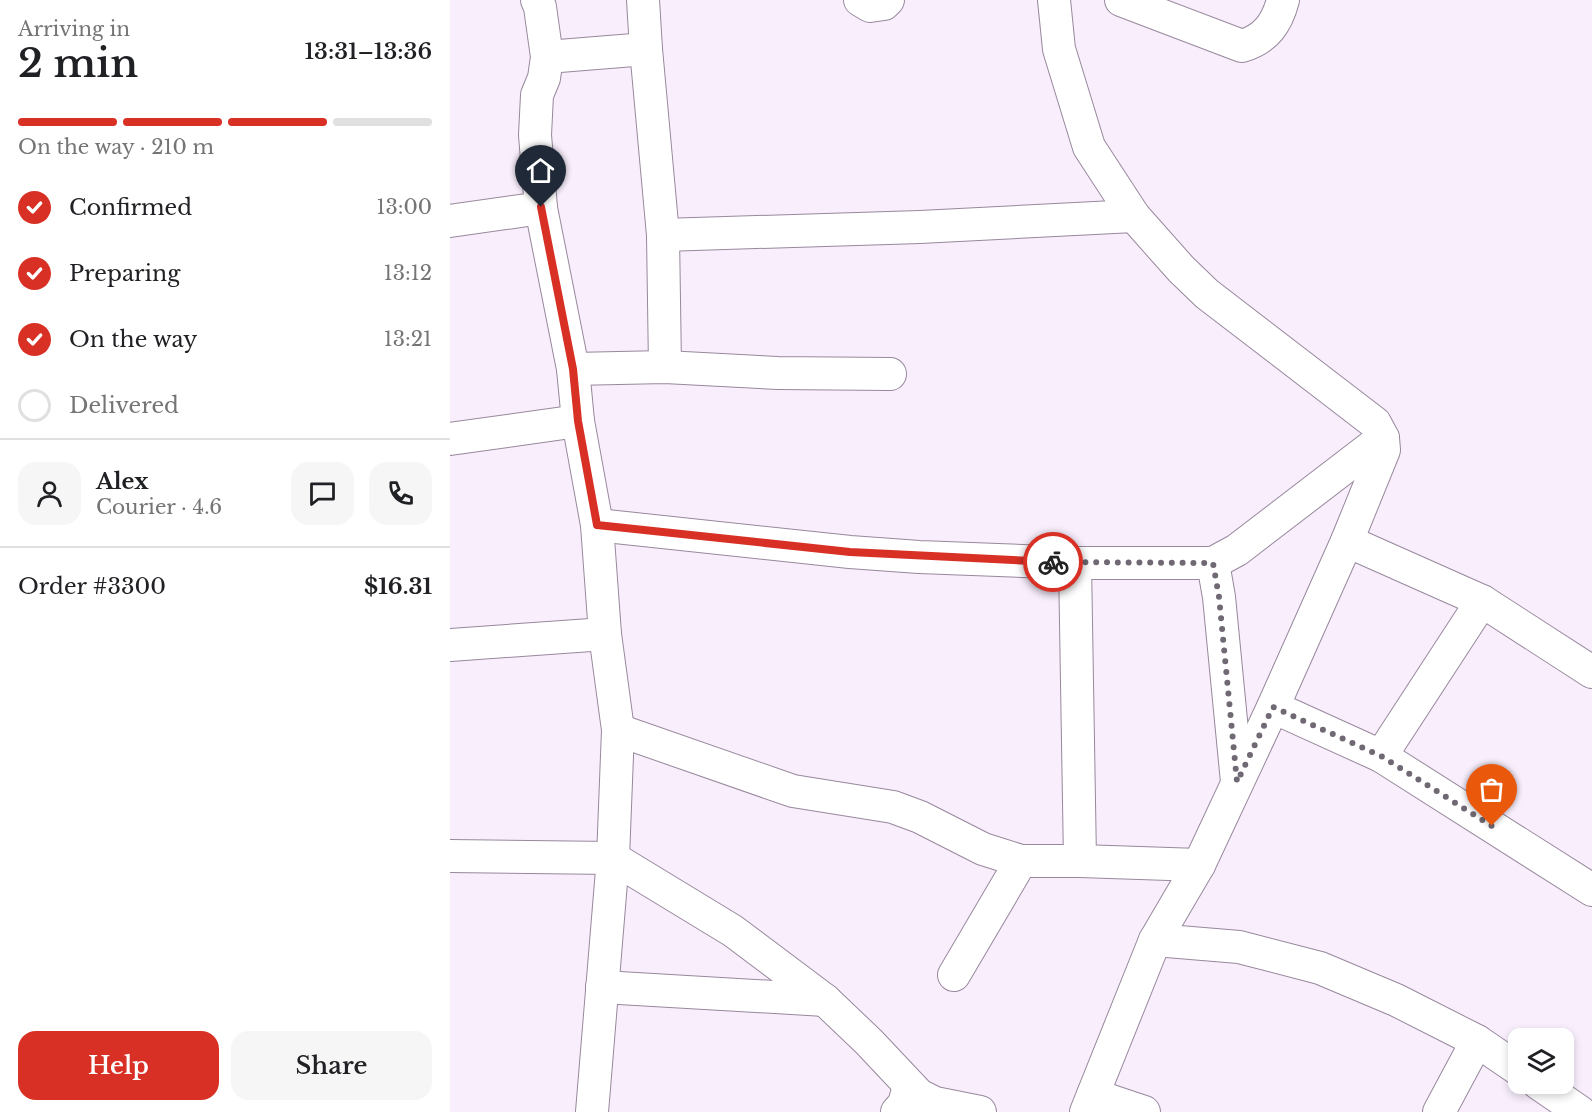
<!DOCTYPE html>
<meta charset="utf-8">
<style>
:root{--surface:#fff;--page:#f6f6f6;--text:#202124;--muted:#757577;--line:#e0e0e0;--accent:#d93025}
body{margin:0;font-family:"Libre Baskerville",serif;background:var(--page);color:var(--text);height:100vh;display:flex;flex-direction:column;font-size:22px;white-space:nowrap}
*{box-sizing:border-box;margin:0}
p{font-size:20px;color:var(--muted)}
.icon{flex:none;width:33px;height:33px;fill:none;stroke:currentColor;stroke-width:2;stroke-linecap:round;stroke-linejoin:round}
.map{position:relative;flex:1;overflow:hidden}
.drawer{display:flex;flex-direction:column;background:var(--surface);width:450px}
.drawer>*{flex:none}
.fabs{position:absolute;left:1058px;top:1028px;display:grid;gap:12px}
.fabs a{display:grid;place-items:center;width:66px;height:66px;border-radius:12px;background:var(--surface);box-shadow:0 3px 9px #0003;font-size:30px}
.pin{position:absolute;display:grid;place-items:center;width:51px;height:51px;color:#fff;margin:-62px -26px;border-radius:50% 50% 50% 0;rotate:-45deg;box-shadow:0 0 6px #0007}
.pin .icon{rotate:45deg}
.courier{position:absolute;display:grid;place-items:center;width:60px;height:60px;margin:-30px;border:4px solid #d93025;border-radius:50%;background:#fff;color:#222;box-shadow:0 2px 8px #0007}
.headline em{font-style:normal;font-weight:600}
.headline div{display:flex;flex-direction:column-reverse}
.headline{display:flex;align-items:center;justify-content:space-between;height:102px;padding:0 18px}
h1{font-size:39px;font-weight:600;line-height:45px}
.bar{display:grid;grid-template-columns:repeat(4,1fr);gap:9px 6px;align-content:center;height:72px;padding:0 18px}
.bar i{height:8px;border-radius:4px;background:var(--line)}
.bar .current{background:var(--accent)}
.bar p{grid-column:span 4}
.line{display:flex;align-items:center;gap:15px;padding:0 18px;border-top:2px solid var(--line)}
.line div{flex:1}
.round{display:grid;place-items:center;flex:none;width:63px;height:63px;border-radius:18px;background:var(--page)}
ol{padding:0 18px;list-style:none}
li{display:flex;align-items:center;gap:18px;height:66px}
li p{margin-inline-start:auto}
li .icon{padding:6px;border-radius:50%;background:var(--accent);color:#fff;stroke-width:4}
li:last-child{color:var(--muted)}
li i{width:33px;height:33px;border:3px solid var(--line);border-radius:50%}
.primary-button{display:flex;gap:12px;margin-top:auto;padding:12px 18px}
.primary-button a{flex:1;height:69px;border-radius:18px;background:var(--accent);color:#fff;font-size:24px;font-weight:600;line-height:69px;text-align:center}
.primary-button a+a{background:var(--page);color:var(--text)}
main{display:flex;flex:1;min-height:0}
.map>svg:first-child{display:block}
.lines{fill:none;stroke-linecap:round;stroke-linejoin:round}
.minor-casing{stroke:#98889d;stroke-width:34}
.minor{stroke:#fff;stroke-width:32}
.done{stroke:#706873;stroke-width:6;stroke-dasharray:0 10.8}
.route{stroke:#d93025;stroke-width:8}
</style>
<main>
<section class="drawer">
<div class="headline"><div><h1>2 min</h1><p>Arriving in</p></div><em>13:31–13:36</em></div>
<div class="bar"><i class="current"></i><i class="current"></i><i class="current"></i><i></i><p>On the way · 210 m</p></div>
<ol>
<li><svg class="icon" aria-label="check" viewBox="0 0 24 24"><path d="M5 12l5 5 9-10"/></svg>Confirmed<p>13:00</p></li>
<li><svg class="icon" aria-label="check" viewBox="0 0 24 24"><path d="M5 12l5 5 9-10"/></svg>Preparing<p>13:12</p></li>
<li><svg class="icon" aria-label="check" viewBox="0 0 24 24"><path d="M5 12l5 5 9-10"/></svg>On the way<p>13:21</p></li>
<li><i></i>Delivered</li>
</ol>
<div class="line" style="height:108px"><a class="round"><svg class="icon" aria-label="person" viewBox="0 0 24 24"><circle cx="12" cy="8" r="4"/><path d="M4 21q1-7 8-7t8 7"/></svg></a><div><b>Alex</b><p>Courier · 4.6</p></div><a class="round"><svg class="icon" aria-label="chat" viewBox="0 0 24 24"><path d="M4 5h16v11H9l-5 4z"/></svg></a><a class="round"><svg class="icon" aria-label="phone" viewBox="0 0 24 24"><path d="M5 4h4l2 5-3 2q2 4 5 5l2-3 5 2v4C11 20 4 13 5 4z"/></svg></a></div>
<div class="line" style="height:78px"><div>Order #3300</div><b>$16.31</b></div>
<div class="primary-button"><a>Help</a><a>Share</a></div>
</section>
<div class="map">
<svg width="1142" height="1112" viewBox="0 0 1142 1112">
<rect width="100%" height="100%" fill="#f8eefc"/>
<g class="lines">
<g class="minor-casing">
<g id="minor">
<path d="M87,0L90,7L97,57L94,78L87,95L85,135L91,208L123,369L128,421L147,525L155,634L168,730L163,858L142,1112"/>
<path d="M193,0L196,49L213,235L215,367"/>
<path d="M410,0L420,6L434,4L438,0"/>
<path d="M604,0L609,49L639,147L684,216L731,269L757,294L925,423L933,438L934,450L897,541L823,707L749,865L705,940L636,1112"/>
<path d="M671,0L792,46C816,39 827,23 833,0"/>
<path d="M97,57L196,49"/>
<path d="M0,221L91,208"/>
<path d="M213,235L470,227L684,216"/>
<path d="M123,369L215,367L328,373L440,374"/>
<path d="M0,439L128,421"/>
<path d="M147,525L400,552L469,557L625,563H763L769,597L787,782"/>
<path d="M897,541L1032,601L1142,672"/>
<path d="M625,563L630,861"/>
<path d="M763,563L787,550L933,438"/>
<path d="M0,645L155,634"/>
<path d="M823,707L931,756L1142,890"/>
<path d="M168,730L343,791L443,807L470,817L533,849L571,861H630L749,865"/>
<path d="M931,756L1032,601"/>
<path d="M0,856L163,858L283,931L375,1000L419,1042L469,1095L485,1103L530,1112"/>
<path d="M705,940L789,947L870,968L946,1000L1027,1041L1068,1069"/>
<path d="M504,975L571,861"/>
<path d="M152,987L375,1000"/>
<path d="M1088,1083L1130,1112"/>
<path d="M643,1095L694,1112"/>
<path d="M447,1112L454,1104L459,1086"/>
<path d="M989,1112L1027,1041"/>
</g>
</g>
<use href="#minor" class="minor"/>
</g>
<g class="lines">
<path class="done" d="M603,562L763,563L769,597L787,782L823,707L931,756L1042,826"/>
<path class="route" d="M91,207L123,369L128,421L147,525L400,552L603,562"/>
</g>
</svg>
<div class="fabs">
<a><svg class="icon" aria-label="layers" viewBox="0 0 24 24"><path d="M12 4l9 5-9 5-9-5zM3 14l9 5 9-5"/></svg></a>
</div>
<div class="pin" style="left:1042px;top:826px;background:#ea580c"><svg class="icon" aria-label="bag" viewBox="0 0 24 24"><path d="M5 8h14l-1 12H6zM9 8a3 3 0 0 1 6 0"/></svg></div>
<div class="pin" style="left:91px;top:207px;background:#1f2937"><svg class="icon" aria-label="home" viewBox="0 0 24 24"><path d="M3 11l9-7 9 7M6 9v11h12V9"/></svg></div>
<div class="courier" style="left:603px;top:562px"><svg class="icon" aria-label="bike" viewBox="0 0 24 24"><circle cx="6" cy="16" r="4"/><circle cx="18" cy="16" r="4"/><path d="M6 16l4-8h5l3 8M10 8l3 8H6M13 5h3"/></svg></div>
</div>
</main>
